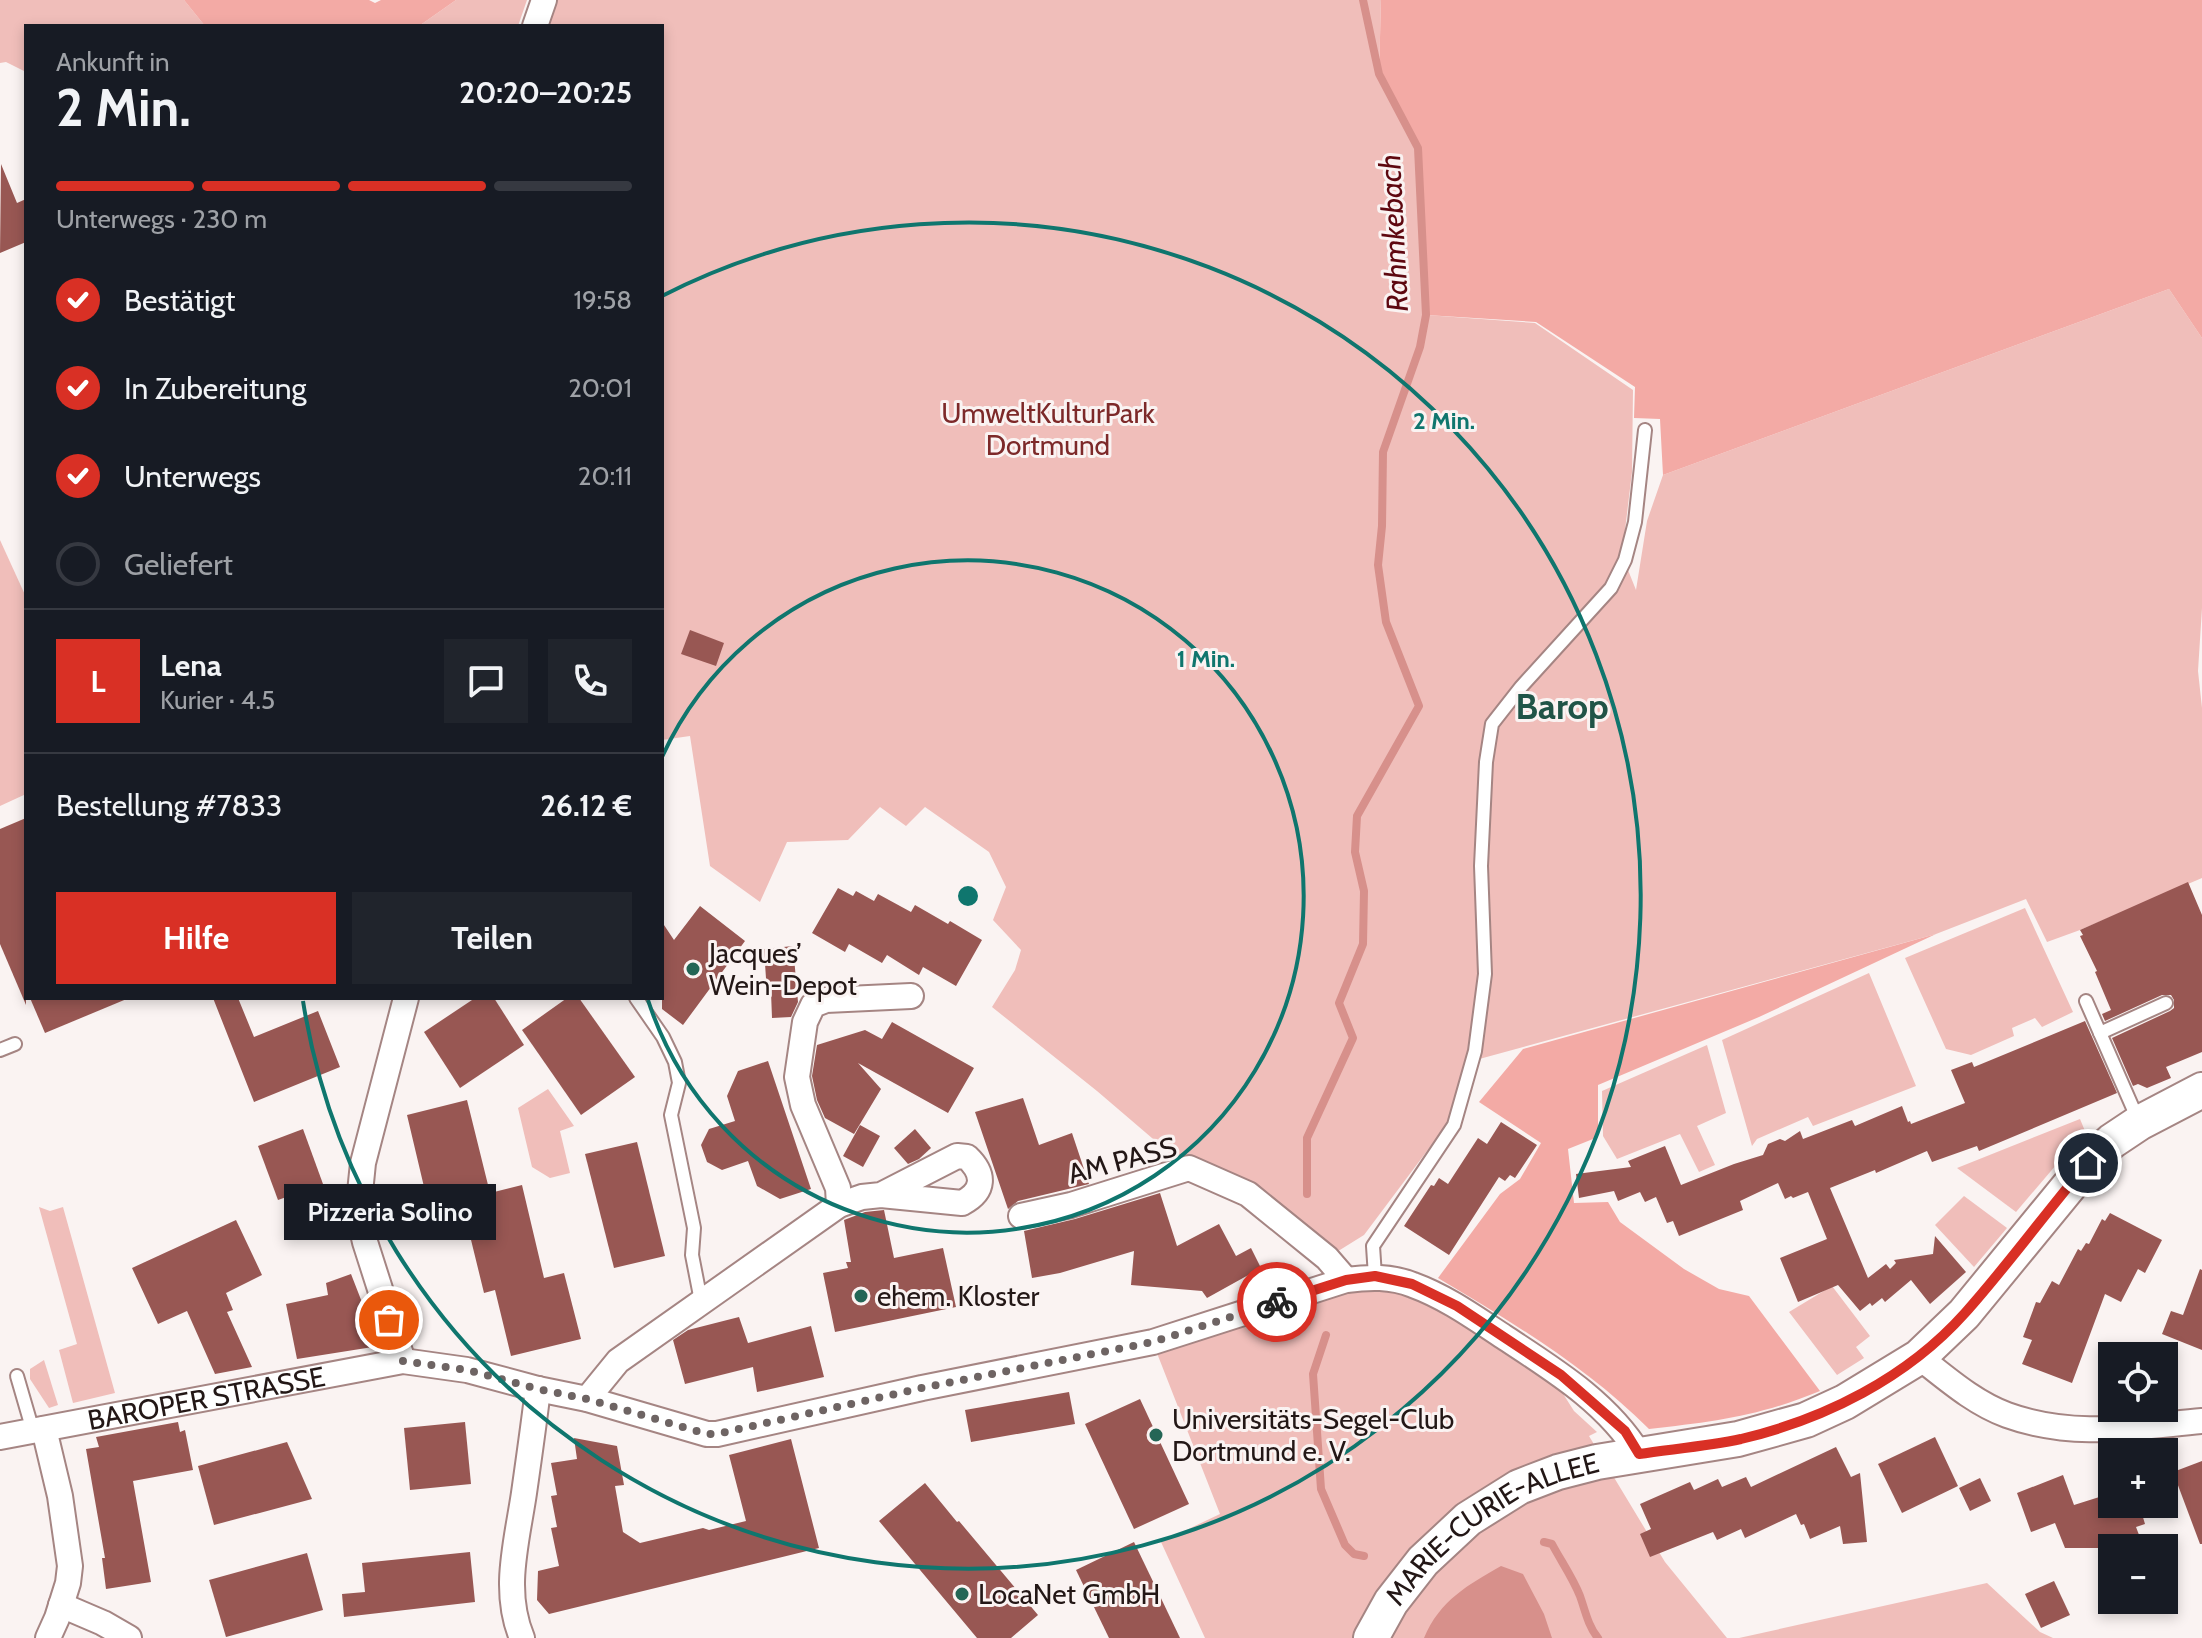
<!DOCTYPE html>
<html lang="de">
<meta charset="utf-8">
<style>
:root{--surface:#171b24;--page:#20242c;--text:#f1f3f6;--muted:#9ea1a6;--line:#363941;--accent:#d93025}
body{margin:0;font-family:Cabin,sans-serif;background:var(--page);color:var(--text);height:100vh;display:flex;flex-direction:column;font-size:30px;white-space:nowrap}
*{box-sizing:border-box;margin:0}
p{font-size:26px;color:var(--muted)}
.icon{flex:none;width:44px;height:44px;fill:none;stroke:currentColor;stroke-width:2;stroke-linecap:round;stroke-linejoin:round}
.map{position:relative;flex:1;overflow:hidden}
.sheet{position:absolute;left:24px;top:24px;width:640px;height:976px;display:flex;flex-direction:column;background:var(--surface);border-radius:0px;box-shadow:0 4px 12px #0003}
.sheet>*{flex:none}
.fabs{position:absolute;left:2098px;top:1342px;display:grid;gap:16px}
.fabs a{display:grid;place-items:center;width:80px;height:80px;border-radius:0px;background:var(--surface);box-shadow:0 4px 12px #0003;font-size:40px}
.pin{position:absolute;display:grid;place-items:center;width:68px;height:68px;color:#fff;margin:-34px;border:4px solid #fff;border-radius:50%;box-shadow:0 2px 8px #0007}
.courier{position:absolute;display:grid;place-items:center;width:80px;height:80px;margin:-40px;border:6px solid #d93025;border-radius:50%;background:#fff;color:#222;box-shadow:0 2px 10px #0007}
.bubble{position:absolute;height:56px;border-radius:0px;background:var(--surface);box-shadow:0 4px 12px #0003;font-size:26px;font-weight:800;line-height:56px;text-align:center}
.head em{font-style:normal;font-weight:800}
.head div{display:flex;flex-direction:column-reverse}
.head{display:flex;align-items:center;justify-content:space-between;height:136px;padding:0 32px}
h1{font-size:52px;font-weight:800;line-height:60px}
.bar{display:grid;grid-template-columns:repeat(4,1fr);gap:12px 8px;align-content:center;height:96px;padding:0 32px}
.bar i{height:10px;border-radius:6px;background:var(--line)}
.bar .active{background:var(--accent)}
.bar p{grid-column:span 4}
.line{display:flex;align-items:center;gap:20px;padding:0 32px;border-top:2px solid var(--line)}
.line div{flex:1}
.round{display:grid;place-items:center;flex:none;width:84px;height:84px;border-radius:0px;background:var(--page)}
ol{padding:0 32px;list-style:none}
li{display:flex;align-items:center;gap:24px;height:88px}
li p{margin-inline-start:auto}
li .icon{padding:8px;border-radius:50%;background:var(--accent);color:#fff;stroke-width:4}
li:last-child{color:var(--muted)}
li i{width:44px;height:44px;border:4px solid var(--line);border-radius:50%}
.button{display:flex;gap:16px;margin-top:auto;padding:16px 32px}
.button a{flex:1;height:92px;border-radius:0px;background:var(--accent);color:#fff;font-size:32px;font-weight:800;line-height:92px;text-align:center}
.button a+a{background:var(--page);color:var(--text)}
.map>svg:first-child{display:block}
.green{fill:#f0beba}
.forest{fill:#f3aaa5}
.water{fill:#d7908b}
.lines{fill:none;stroke-linecap:round;stroke-linejoin:round}
.stream{stroke:#d7908b;stroke-width:8}
.building{fill:#985753}
.lane-casing{stroke:#a58583;stroke-width:16}
.street-casing{stroke:#a58583;stroke-width:28}
.secondary-casing{stroke:#a58583;stroke-width:38}
.lane{stroke:#fff;stroke-width:12}
.street{stroke:#fff;stroke-width:24}
.secondary{stroke:#fff;stroke-width:34}
.done{stroke:#6e6463;stroke-width:8;stroke-dasharray:0 14.4}
.route{stroke:#d93025;stroke-width:10}
.ring{fill:none;stroke:#0f766e;stroke-width:4}
.poi-dot{fill:#246656;stroke:#faf3f2;stroke-width:3}
.labels{text-anchor:middle;stroke-width:6;stroke-linejoin:round;paint-order:stroke}
.park-label{font-size:28px;fill:#7d2929;stroke:#faf3f2}
.poi-label{font-size:28px;fill:#231716;stroke:#faf3f2;text-anchor:start}
.street-label{font-size:28px;fill:#231716;stroke:#faf3f2}
.water-label{font-size:30px;font-style:italic;fill:#5e0810;stroke:#faf3f2}
.district-label{font-size:36px;font-weight:bold;fill:#205447;stroke:#faf3f2}
.centre{fill:#0f766e;stroke:#faf3f2;stroke-width:4}
.ring-label{font-size:24px;text-anchor:middle;font-weight:bold;fill:#0f766e;stroke:#faf3f2;stroke-width:6;stroke-linejoin:round;paint-order:stroke}
</style>
<div class="map">
<svg width="2202" height="1638" viewBox="0 0 2202 1638">
<rect width="100%" height="100%" fill="#faf3f2"/>
<g class="green">
<path d="M0,0H184L205,26H26V72L6,62L0,63Z"/>
<path d="M456,0H527L518,26H419Z"/>
<path d="M552,0H1381L1379,74L1418,148L1426,315L1535,323L1633,390L1632,472L1622,555L1636,590L1647,521L1663,475L2169,289L2202,338V608L2198,671L2202,708V878L2080,930L2047,942L2026,899L1936,934L1472,1061L1465,1088L1448,1123L1364,1235L1327,1258L1238,1188L1173,1156L1097,1091L992,1007L1015,970L1021,950L993,920L1006,887L989,852L925,807L906,826L880,807L848,840L787,842L760,902L710,866L690,736L662,740V26H543Z"/>
<path d="M0,540L26,597V794L0,806Z"/>
<path d="M2025,908L2073,1012L2042,1027L2035,1018L2012,1028L2014,1036L1971,1055L1946,1049L1905,958Z"/>
<path d="M1869,973L1916,1086L1813,1126L1808,1117L1757,1139L1752,1146L1722,1040Z"/>
<path d="M1707,1045L1726,1113L1697,1126L1715,1165L1699,1172L1680,1134L1617,1159L1603,1136L1602,1091Z"/>
<path d="M548,1089L574,1126L560,1131L570,1173L550,1178L532,1167L518,1108Z"/>
<path d="M2080,1119L2085,1131L2016,1212L1957,1168Z"/>
<path d="M1964,1196L2007,1228L1974,1267L1935,1225Z"/>
<path d="M39,1207L50,1211L63,1207L115,1393L73,1403L59,1350L77,1344Z"/>
<path d="M1375,1276L1480,1328L1560,1389L1574,1411L1597,1432L1589,1436L1665,1562L1727,1638H1205L1161,1542L1220,1514L1153,1343Z"/>
<path d="M1832,1286L1870,1336L1856,1347L1864,1358L1837,1375L1789,1312Z"/>
<path d="M44,1360L58,1405L49,1408L30,1379V1369Z"/>
<path d="M1987,1583L2040,1632L2053,1638H1739Z"/>
</g>
<g class="forest">
<path d="M184,0H369L375,3L381,0H456L419,26H205Z"/>
<path d="M1381,0H2202V338L2169,289L1663,475L1660,419L1634,418L1635,387L1536,322L1426,315L1418,148L1379,74Z"/>
<path d="M1936,934L1759,1017L1598,1085V1137L1568,1149L1574,1203L1608,1202L1620,1222L1684,1269L1719,1289L1749,1296L1820,1391C1760,1416 1713,1422 1649,1429C1588,1368 1512,1322 1438,1278L1500,1194L1520,1179L1541,1143L1479,1102L1523,1049Z"/>
</g>
<path class="water" d="M1501,1566L1523,1574L1544,1614L1552,1638H1424C1440,1600 1468,1585 1501,1566Z"/>
<g class="lines">
<g class="stream">
<path d="M1307,1194V1138L1353,1038L1339,1003L1363,944L1364,891L1355,852L1357,816L1419,706L1386,622L1378,565L1382,526L1383,452L1420,347L1426,315L1418,148L1379,74L1363,0"/>
<path d="M1326,1335L1313,1374L1321,1489L1345,1545L1354,1554L1364,1556"/>
<path d="M1544,1542L1552,1544C1561,1561 1573,1578 1580,1596C1585,1610 1588,1626 1598,1638"/>
</g>
</g>
<g class="building">
<path d="M1,164L17,203L26,199V242L0,253Z"/>
<path d="M690,630L724,643L716,666L681,654Z"/>
<path d="M26,818V1005L0,944V829Z"/>
<path d="M2188,882L2202,915V1052L2166,1067L2171,1078L2147,1088L2138,1084L2133,1086L2112,1038L2170,1011L2174,1008V1000L2171,995H2162L2105,1021L2102,1014L2111,1010L2095,972L2097,971L2080,936L2083,935L2080,930Z"/>
<path d="M838,888L853,896L856,891L874,901L878,894L911,912L915,905L948,924L950,921L982,940L956,986L923,967L919,975L887,955L882,963L849,944L845,952L812,933Z"/>
<path d="M700,906L745,941L683,1025L662,1009V922L674,940Z"/>
<path d="M793,946L798,1002L791,1017L772,1018L771,992L767,993L764,949Z"/>
<path d="M30,998H129L45,1033Z"/>
<path d="M213,998H238L254,1037L318,1011L340,1067L254,1102Z"/>
<path d="M475,998H494L524,1045L460,1088L424,1032Z"/>
<path d="M567,998H579L635,1077L581,1115L522,1030Z"/>
<path d="M2085,1021L2117,1093L1979,1151L1977,1146L1932,1162L1927,1151L1876,1173L1875,1170L1830,1188L1868,1278L1886,1264L1890,1269L1896,1263L1894,1260L1933,1254L1935,1236L1966,1272L1930,1304L1911,1280L1885,1302L1882,1298L1872,1306L1870,1303L1860,1311L1838,1285L1798,1302L1780,1258L1827,1239L1808,1192L1793,1198L1791,1196L1785,1199L1778,1183L1740,1201L1743,1210L1679,1236L1673,1221L1667,1223L1656,1197L1645,1202L1640,1192L1618,1201L1614,1191L1579,1198L1576,1174L1631,1167L1628,1161L1665,1146L1681,1185L1734,1164L1763,1155L1768,1144L1780,1139L1785,1141L1800,1131L1803,1139L1852,1120L1855,1126L1902,1106L1908,1122L1910,1121L1911,1124L1965,1103L1951,1070L1972,1062L1974,1067Z"/>
<path d="M892,1022L974,1068L948,1113L858,1063L881,1089L854,1134L825,1118L817,1100L812,1076L817,1045L865,1030L882,1039Z"/>
<path d="M768,1061L811,1189L780,1199L757,1186L748,1161L722,1170L707,1162L701,1145L709,1129L735,1121L727,1096L738,1071Z"/>
<path d="M1023,1098L1039,1145L1072,1133L1089,1184L1018,1201L1008,1209L975,1112Z"/>
<path d="M467,1100L490,1193L522,1185L544,1278L564,1273L581,1339L511,1356L495,1290L484,1293L461,1199L429,1208L407,1115Z"/>
<path d="M1501,1122L1537,1145L1515,1178L1510,1175L1505,1181L1499,1177L1449,1255L1404,1226L1431,1185L1434,1186L1439,1178L1448,1184L1478,1138L1487,1144Z"/>
<path d="M860,1125L880,1136L863,1167L843,1156Z"/>
<path d="M303,1129L323,1184L278,1200L258,1146Z"/>
<path d="M915,1129L931,1148L919,1159L908,1164L894,1148Z"/>
<path d="M637,1142L665,1256L614,1268L585,1154Z"/>
<path d="M1160,1193L1177,1246L1219,1224L1236,1256L1251,1248L1261,1268L1207,1298L1202,1291L1131,1285L1134,1251L1060,1273L1032,1278L1024,1231L1075,1219Z"/>
<path d="M884,1210L894,1258L943,1248L956,1307L835,1332L823,1273L848,1268L846,1262H851L844,1220L865,1212Z"/>
<path d="M2110,1213L2162,1240L2145,1273L2138,1269L2121,1302L2105,1294L2072,1383L2022,1364L2032,1340L2023,1337L2036,1302L2040,1303L2052,1281L2059,1285L2078,1249L2081,1251L2086,1243L2089,1244L2102,1219L2105,1221Z"/>
<path d="M236,1220L262,1275L226,1293L233,1310L227,1312L252,1367L215,1374L187,1311L158,1324L132,1268Z"/>
<path d="M2200,1269L2202,1270V1350L2162,1334L2171,1311L2183,1315Z"/>
<path d="M351,1274L379,1346L297,1359L286,1304L328,1295L326,1283Z"/>
<path d="M739,1317L748,1343L811,1326L824,1377L757,1392L753,1367L685,1384L673,1340L688,1330Z"/>
<path d="M1069,1392L1075,1424L971,1442L965,1410Z"/>
<path d="M1140,1399L1189,1504L1134,1529L1085,1424Z"/>
<path d="M178,1422L180,1432L185,1430L193,1470L133,1481L151,1582L106,1589L102,1558H105L86,1449L99,1447L96,1437Z"/>
<path d="M465,1422L471,1484L410,1490L404,1428Z"/>
<path d="M1935,1437L1958,1486L1902,1513L1878,1464Z"/>
<path d="M574,1438L617,1446L624,1485L615,1486L623,1532L640,1543L703,1528L709,1530L746,1521L729,1455L791,1439L819,1548L549,1614L537,1600L538,1571L559,1566L551,1528L557,1527L551,1496L557,1495L551,1463L577,1459Z"/>
<path d="M287,1442L312,1499L214,1525L198,1466Z"/>
<path d="M1836,1447L1851,1477L1860,1473L1867,1542L1843,1544L1840,1526L1810,1539L1804,1524L1801,1525L1796,1514L1745,1538L1741,1529L1717,1540L1713,1532L1650,1557L1640,1534L1651,1529L1640,1504L1690,1482L1694,1490L1718,1479L1722,1487L1746,1477L1751,1487Z"/>
<path d="M2202,1461V1544H2200L2173,1472Z"/>
<path d="M2063,1475L2074,1505L2112,1493V1504H2139L2145,1524L2136,1527L2144,1548H2065L2055,1523L2031,1532L2017,1493Z"/>
<path d="M1980,1478L1991,1501L1970,1511L1959,1488Z"/>
<path d="M925,1483L957,1522L959,1521L1038,1615L1011,1638H977L879,1521Z"/>
<path d="M1134,1542L1159,1594L1180,1638H1109L1092,1603L1076,1570Z"/>
<path d="M470,1552L475,1602L344,1617L342,1594L365,1592L362,1563Z"/>
<path d="M307,1553L323,1610L226,1637L209,1580Z"/>
<path d="M2054,1581L2070,1615L2041,1628L2025,1594Z"/>
</g>
<g class="lines">
<g class="lane-casing">
<g id="lane">
<path d="M636,998L663,1037L675,1062L679,1083L671,1115L694,1228L692,1255L701,1301"/>
<path d="M2086,1001L2139,1122"/>
<path d="M2100,1033L2166,1003"/>
<path d="M0,1050L15,1044"/>
<path d="M1375,1276L1373,1246L1454,1125L1475,1051L1485,974L1481,866L1486,762L1492,724L1521,687L1611,588L1625,560L1635,522L1645,430"/>
<path d="M17,1376L33,1431"/>
</g>
</g>
<g class="street-casing">
<g id="street">
<path d="M535,26L544,0"/>
<path d="M839,1205L838,1188L803,1105L797,1077L805,1022L813,1005L826,1000L911,996"/>
<path d="M1021,1216L1071,1205L1189,1168L1248,1194L1327,1258L1346,1280"/>
<path d="M1919,1357C1946,1378 1974,1403 2007,1415C2073,1439 2135,1427 2202,1421"/>
<path d="M403,1361L365,1242L358,1212L363,1163L406,998"/>
<path d="M587,1399L618,1361L839,1205L862,1197L881,1195L962,1203C985,1191 985,1174 967,1157L957,1156L881,1195"/>
<path d="M44,1429L60,1496L70,1566L68,1583L57,1618L48,1638"/>
<path id="s1" d="M0,1437L403,1361L467,1370L538,1389L587,1399L707,1434H717L922,1388L1153,1342L1346,1280C1369,1277 1391,1276 1413,1285C1446,1297 1475,1318 1504,1337C1554,1370 1607,1402 1639,1454"/>
<path d="M61,1605L103,1623L129,1638"/>
<path d="M522,1638C502,1591 517,1541 524,1493C529,1458 534,1423 538,1389"/>
</g>
</g>
<g class="secondary-casing">
<g id="secondary">
<path id="s2" d="M1371,1638L1391,1602L1423,1561L1468,1519L1519,1487L1558,1472L1597,1462L1738,1439L1806,1420L1845,1402L1919,1357L1964,1314L2088,1163L2112,1141L2139,1123L2202,1090"/>
</g>
</g>
<use href="#lane" class="lane"/>
<use href="#street" class="street"/>
<use href="#secondary" class="secondary"/>
</g>
<g class="lines">
<path class="done" d="M389,1320L403,1361L467,1370L538,1389L587,1399L707,1434H717L922,1388L1153,1342L1277,1302"/>
<path class="route" d="M1277,1302L1346,1280L1375,1276L1412,1284L1457,1306L1561,1375L1625,1431L1639,1454C1673,1449 1708,1446 1741,1439C1825,1419 1907,1378 1965,1313C2008,1265 2046,1212 2088,1163"/>
</g>
<g class="ring">
<path d="M662 757A336 336 0 1 1 648 1000"/>
<path d="M662 296A673 673 0 1 1 303 1001"/>
</g>
<g class="poi-dot">
<circle cx="693" cy="969" r="8"/>
<circle cx="861" cy="1296" r="8"/>
<circle cx="1156" cy="1435" r="8"/>
<circle cx="962" cy="1594" r="8"/>
</g>
<g class="labels">
<g class="park-label">
<text x="1048" y="423">UmweltKulturPark<tspan x="1048" dy="32">Dortmund</tspan></text>
</g>
<g class="poi-label">
<text x="709" y="963">Jacques’<tspan x="709" dy="32">Wein-Depot</tspan></text>
<text x="877" y="1306">ehem. Kloster</text>
<text x="1172" y="1429">Universitäts-Segel-Club<tspan x="1172" dy="32">Dortmund e. V.</tspan></text>
<text x="978" y="1604">LocaNet GmbH</text>
</g>
<g class="street-label">
<text transform="translate(1122 1160) rotate(-15)" y="10">AM PASS</text>
<text dy="10" stroke="none"><textPath href="#s1" startOffset="210">BAROPER STRASSE</textPath></text>
<text dy="10" stroke="none"><textPath href="#s2" startOffset="170">MARIE-CURIE-ALLEE</textPath></text>
</g>
<g class="water-label">
<text transform="translate(1394 233) rotate(-93)" y="10">Rahmkebach</text>
</g>
<g class="district-label">
<text x="1562" y="719">Barop</text>
</g>
</g>
<circle cx="968" cy="896" r="12" class="centre"/>
<g class="ring-label">
<text x="1444" y="429">2 Min.</text>
<text x="1206" y="667">1 Min.</text>
</g>
</svg>
<div class="fabs">
<a><svg class="icon" aria-label="locate" viewBox="0 0 24 24"><circle cx="12" cy="12" r="6"/><path d="M12 2v4M12 18v4M2 12h4M18 12h4"/></svg></a>
<a>+</a>
<a>−</a>
</div>
<div class="pin" style="left:389px;top:1320px;background:#ea580c"><svg class="icon" aria-label="bag" viewBox="0 0 24 24"><path d="M5 8h14l-1 12H6zM9 8a3 3 0 0 1 6 0"/></svg></div>
<div class="pin" style="left:2088px;top:1163px;background:#1f2937"><svg class="icon" aria-label="home" viewBox="0 0 24 24"><path d="M3 11l9-7 9 7M6 9v11h12V9"/></svg></div>
<div class="courier" style="left:1277px;top:1302px"><svg class="icon" aria-label="bike" viewBox="0 0 24 24"><circle cx="6" cy="16" r="4"/><circle cx="18" cy="16" r="4"/><path d="M6 16l4-8h5l3 8M10 8l3 8H6M13 5h3"/></svg></div>
<div class="bubble" style="left:284px;top:1184px;width:212px">Pizzeria Solino</div>
<section class="sheet">
<div class="head"><div><h1>2 Min.</h1><p>Ankunft in</p></div><em>20:20–20:25</em></div>
<div class="bar"><i class="active"></i><i class="active"></i><i class="active"></i><i></i><p>Unterwegs · 230 m</p></div>
<ol>
<li><svg class="icon" aria-label="check" viewBox="0 0 24 24"><path d="M5 12l5 5 9-10"/></svg>Bestätigt<p>19:58</p></li>
<li><svg class="icon" aria-label="check" viewBox="0 0 24 24"><path d="M5 12l5 5 9-10"/></svg>In Zubereitung<p>20:01</p></li>
<li><svg class="icon" aria-label="check" viewBox="0 0 24 24"><path d="M5 12l5 5 9-10"/></svg>Unterwegs<p>20:11</p></li>
<li><i></i>Geliefert</li>
</ol>
<div class="line" style="height:144px"><b class="round" style="background:var(--accent);color:#fff">L</b><div><b>Lena</b><p>Kurier · 4.5</p></div><a class="round"><svg class="icon" aria-label="chat" viewBox="0 0 24 24"><path d="M4 5h16v11H9l-5 4z"/></svg></a><a class="round"><svg class="icon" aria-label="phone" viewBox="0 0 24 24"><path d="M5 4h4l2 5-3 2q2 4 5 5l2-3 5 2v4C11 20 4 13 5 4z"/></svg></a></div>
<div class="line" style="height:104px"><div>Bestellung #7833</div><b>26.12 €</b></div>
<div class="button"><a>Hilfe</a><a>Teilen</a></div>
</section>
</div>
